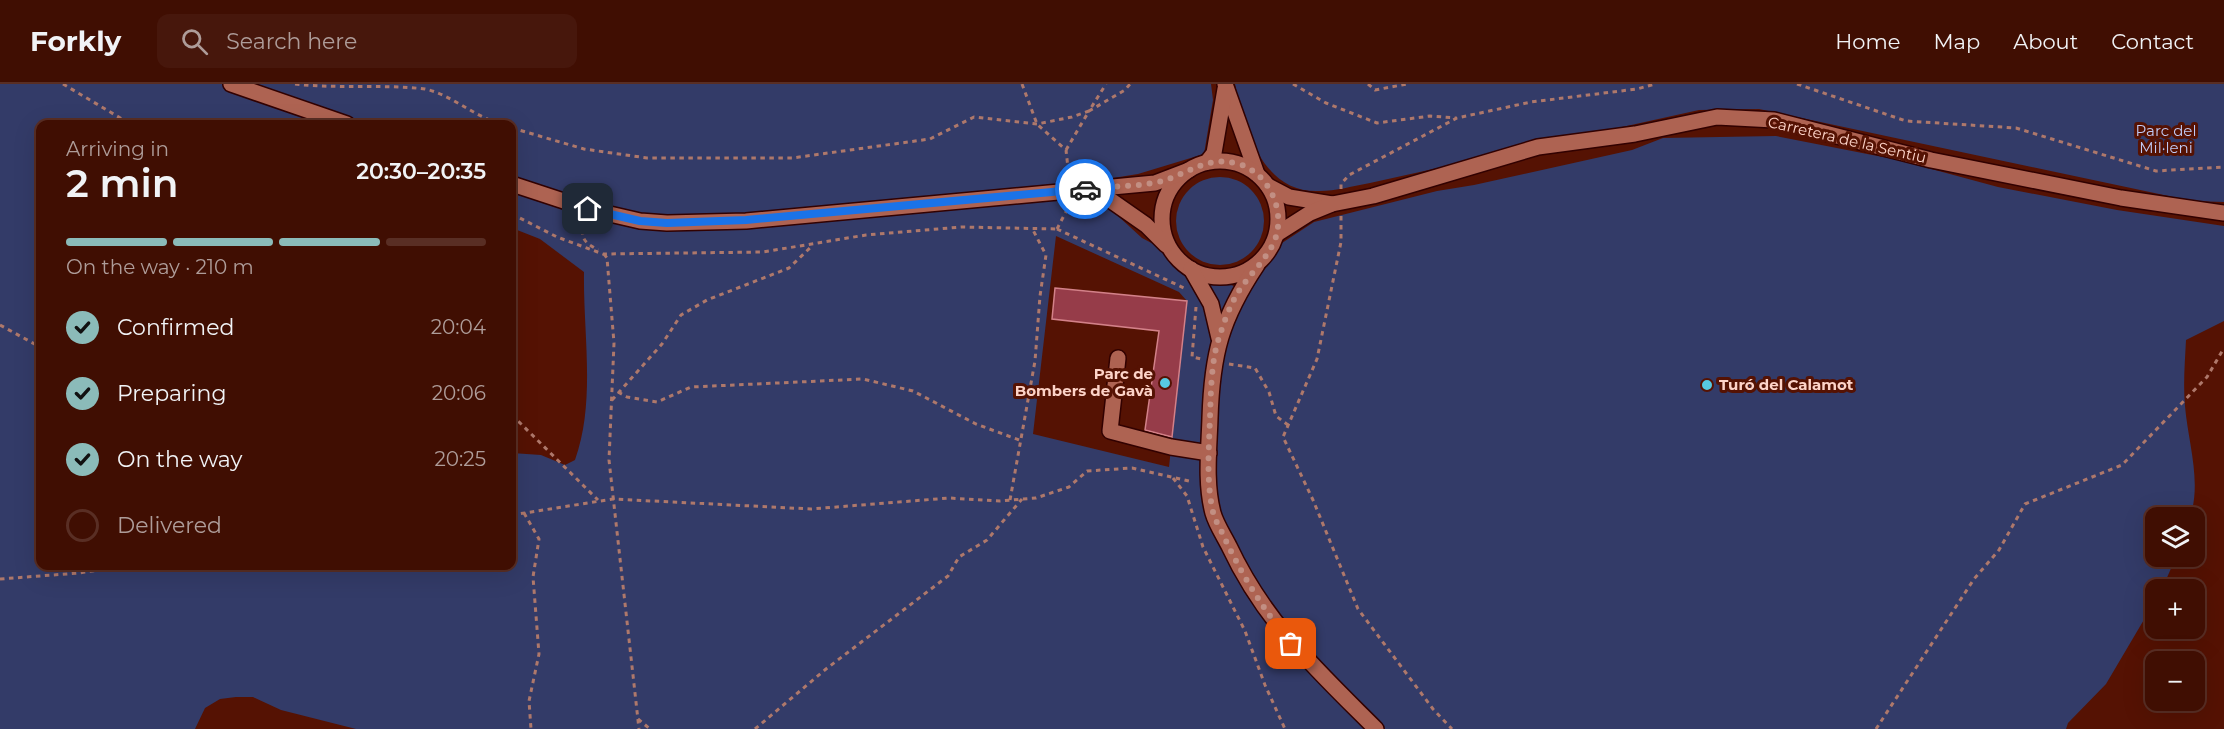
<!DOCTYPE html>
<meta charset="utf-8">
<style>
:root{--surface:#400e02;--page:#47170c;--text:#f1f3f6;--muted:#ae9c99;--line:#592e24;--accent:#8bbbb9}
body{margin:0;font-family:Montserrat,sans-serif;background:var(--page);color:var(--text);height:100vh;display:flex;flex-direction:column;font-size:22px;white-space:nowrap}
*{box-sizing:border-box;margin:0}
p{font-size:20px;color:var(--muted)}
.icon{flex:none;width:33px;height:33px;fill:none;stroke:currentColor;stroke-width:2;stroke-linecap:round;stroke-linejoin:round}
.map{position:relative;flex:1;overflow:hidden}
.sheet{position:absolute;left:36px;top:36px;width:480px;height:450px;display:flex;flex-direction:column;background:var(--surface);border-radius:12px;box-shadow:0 6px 24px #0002,0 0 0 2px var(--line)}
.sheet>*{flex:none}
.tools{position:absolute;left:2145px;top:423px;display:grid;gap:12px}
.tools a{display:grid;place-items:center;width:60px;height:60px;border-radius:12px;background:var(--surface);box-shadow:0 6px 24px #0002,0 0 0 2px var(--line);font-size:30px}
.pin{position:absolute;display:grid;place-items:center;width:51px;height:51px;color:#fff;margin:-26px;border-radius:12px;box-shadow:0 3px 9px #0006}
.courier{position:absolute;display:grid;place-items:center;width:60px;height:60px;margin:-30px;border:4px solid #1a73e8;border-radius:50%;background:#fff;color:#222;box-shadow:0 2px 8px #0007}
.summary em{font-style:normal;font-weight:600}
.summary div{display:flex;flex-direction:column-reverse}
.summary{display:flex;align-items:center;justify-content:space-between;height:102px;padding:0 30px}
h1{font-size:39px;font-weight:600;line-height:45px}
.bar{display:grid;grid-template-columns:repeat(4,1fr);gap:9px 6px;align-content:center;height:72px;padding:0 30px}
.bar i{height:8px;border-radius:4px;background:var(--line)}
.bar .current{background:var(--accent)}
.bar p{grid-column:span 4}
ol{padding:0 30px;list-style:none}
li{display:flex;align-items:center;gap:18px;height:66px}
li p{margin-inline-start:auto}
li .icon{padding:6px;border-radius:50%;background:var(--accent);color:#111;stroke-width:4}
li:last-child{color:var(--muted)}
li i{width:33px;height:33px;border:3px solid var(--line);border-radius:50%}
header{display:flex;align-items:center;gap:36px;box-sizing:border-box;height:84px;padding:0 30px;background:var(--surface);border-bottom:2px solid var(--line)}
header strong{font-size:28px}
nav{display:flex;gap:33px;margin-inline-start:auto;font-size:21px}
.search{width:420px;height:54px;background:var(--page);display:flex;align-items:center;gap:15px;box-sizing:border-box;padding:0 21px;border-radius:12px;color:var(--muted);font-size:22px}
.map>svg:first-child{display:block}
.green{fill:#333b68;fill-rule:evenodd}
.building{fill:#963c49;stroke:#d38189;stroke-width:1.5}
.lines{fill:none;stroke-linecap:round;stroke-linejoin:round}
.minor-casing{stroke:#310100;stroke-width:18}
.path{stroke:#ae786b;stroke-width:3;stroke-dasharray:4.5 4.5;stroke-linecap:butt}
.minor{stroke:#ae6352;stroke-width:15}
.done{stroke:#c28f83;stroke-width:6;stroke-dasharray:0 10.8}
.route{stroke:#1a73e8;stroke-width:8}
.poi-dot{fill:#57c9e2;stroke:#551203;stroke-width:2}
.labels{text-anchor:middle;stroke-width:6;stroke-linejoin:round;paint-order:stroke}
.park-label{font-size:15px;fill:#c0caf5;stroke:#551203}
.street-label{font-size:15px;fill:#fdd3c8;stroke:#551203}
.poi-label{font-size:15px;font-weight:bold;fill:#fdd3c8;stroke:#551203;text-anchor:end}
</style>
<header>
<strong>Forkly</strong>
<div class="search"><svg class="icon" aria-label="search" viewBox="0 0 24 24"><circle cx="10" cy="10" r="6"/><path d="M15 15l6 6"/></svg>Search here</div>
<nav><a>Home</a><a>Map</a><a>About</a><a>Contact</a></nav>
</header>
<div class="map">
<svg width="2224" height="645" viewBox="0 0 2224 645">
<rect width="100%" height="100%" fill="#551203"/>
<g class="green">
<path d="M0,0H1211L1213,16L1204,70L1138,90L1082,99L1142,154L1243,207L1282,159L1314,138L1437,107L1474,101L1632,66L1663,54L1776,52L1898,76L1998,103L2117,126L2224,142V237L2186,256C2185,277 2183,300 2185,322C2188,358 2202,398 2190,433L2156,434V472L2176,473L2162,505L2156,506L2155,517L2106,600L2068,639L2066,645H356L281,626L253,613H236L220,615L205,624L195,645H0ZM40,40H512V144L540,155L584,188C583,250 596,317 575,376L565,381L541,371L512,369V482H40ZM1056,152L1179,208L1187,217L1169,383L1033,350Z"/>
<path d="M1235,0H2224V118L2192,117L1759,25L1699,26L1370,99C1353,102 1336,107 1319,107C1262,109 1245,45 1235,0Z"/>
<circle cx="1220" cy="137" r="44"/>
</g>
<path class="building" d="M1055,204L1187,217L1172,353L1145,346L1159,247L1052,235Z"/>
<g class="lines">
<g class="minor-casing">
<g id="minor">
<path d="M231,0L347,40"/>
<path d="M1225,0L1257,90"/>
<circle cx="1220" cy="135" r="58"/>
<path d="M1207,78L1214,69L1225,5"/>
<path d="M512,100L588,125L640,137L667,139L746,137L1155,99L1189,86"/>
<path d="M1268,102L1289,113L1332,120"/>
<path d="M1093,104L1146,141L1166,161"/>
<path d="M1277,150L1310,129L1332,120L1373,112L1538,63L1635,50L1717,33L1774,36L1931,76L2121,114L2224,129"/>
<path d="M1257,181C1221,235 1212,270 1210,334C1209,365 1205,399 1213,429C1216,440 1224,452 1229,462C1265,539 1317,586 1376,645"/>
<path d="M1191,185L1211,220L1219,254"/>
<path d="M1118,274L1110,347L1171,363L1209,369"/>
</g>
</g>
<g class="path">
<path d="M63,0L122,35L138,40"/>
<path d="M295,0C338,5 382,0 425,5C450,10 475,33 501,40"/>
<path d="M1022,0L1037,40L1066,66L1069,93"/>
<path d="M1293,0L1326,19L1377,39L1430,32L1456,34"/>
<path d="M1368,0L1375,6L1407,0"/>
<path d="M1797,0L1906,37L2016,44L2156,87L2224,83"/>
<path d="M512,44L584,65L647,74H792L930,55L974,33L1037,40L1072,33L1089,27L1106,0"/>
<path d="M1066,66L1089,27L1125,6L1130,0"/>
<path d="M1341,105V100L1349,91L1457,34L1531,18L1637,5L1655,0"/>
<path d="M512,130L557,153L603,170L763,168L866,151L961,143L1057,145"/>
<path d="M1341,132V158L1317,275L1283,353L1313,416L1358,525L1433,625L1452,645"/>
<path d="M584,137C580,155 584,158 598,166"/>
<path d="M1057,145L1184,204"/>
<path d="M1057,145L1070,120"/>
<path d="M604,170L607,174L614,259L609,376L639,645"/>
<path d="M1196,223L1192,273L1201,275"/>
<path d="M0,241L40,263"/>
<path d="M1229,280L1255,284L1269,308L1276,332L1288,341"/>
<path d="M618,308L627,313L657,318L691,303L863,295L913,307L976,340L1022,357"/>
<path d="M612,316L662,260L681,231L707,216L789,184L813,161"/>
<path d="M512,331L598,416"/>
<path d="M1173,394L1187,412L1203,463L1245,547L1265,601L1285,645"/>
<path d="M1010,416L1035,277L1040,212L1046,171L1033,146"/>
<path d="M524,429L539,455L533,493L539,570L529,617L531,645"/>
<path d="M512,431L613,415L811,425L949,414L1000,417L1036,414L1069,403L1087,387L1132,384L1193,398"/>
<path d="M0,495L79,489L125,482"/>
<path d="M638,635L650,645"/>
<path d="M755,645L826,585L948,492L959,473L987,456L1022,415"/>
<path d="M1876,645L1974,495L1999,466L2025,420L2122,381L2207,293L2224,264"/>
</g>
<use href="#minor" class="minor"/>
</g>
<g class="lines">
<path class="done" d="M1085,105C1107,102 1130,103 1153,99C1184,94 1205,70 1239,80C1267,89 1283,121 1277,149C1272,171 1249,190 1237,210C1230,222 1224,238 1220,251C1211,275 1211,308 1210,333C1209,364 1206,397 1213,428C1215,437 1222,447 1226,457C1244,495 1265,527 1291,560"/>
<path class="route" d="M588,125L640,137L667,139L746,136L1085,105"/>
</g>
<g class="poi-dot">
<circle cx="1165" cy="299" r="6"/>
<circle cx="1707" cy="301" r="6"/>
</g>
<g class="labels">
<g class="park-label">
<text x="2166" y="52">Parc del<tspan x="2166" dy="17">Mil·leni</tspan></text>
</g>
<g class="street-label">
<text transform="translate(1847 56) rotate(13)" y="5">Carretera de la Sentiu</text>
</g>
<g class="poi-label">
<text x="1153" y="295">Parc de<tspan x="1153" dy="17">Bombers de Gavà</tspan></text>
<text x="1719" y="306" text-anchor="start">Turó del Calamot</text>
</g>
</g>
</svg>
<div class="tools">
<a><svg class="icon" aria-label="layers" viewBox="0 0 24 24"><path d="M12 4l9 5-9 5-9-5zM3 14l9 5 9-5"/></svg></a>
<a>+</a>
<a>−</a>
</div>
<div class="pin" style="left:1291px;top:560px;background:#ea580c"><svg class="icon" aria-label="bag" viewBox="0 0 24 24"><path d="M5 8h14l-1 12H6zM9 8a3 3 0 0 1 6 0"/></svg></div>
<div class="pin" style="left:588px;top:125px;background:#1f2937"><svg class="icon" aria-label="home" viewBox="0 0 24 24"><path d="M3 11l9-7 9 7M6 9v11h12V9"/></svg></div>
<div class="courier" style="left:1085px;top:105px"><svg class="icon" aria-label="car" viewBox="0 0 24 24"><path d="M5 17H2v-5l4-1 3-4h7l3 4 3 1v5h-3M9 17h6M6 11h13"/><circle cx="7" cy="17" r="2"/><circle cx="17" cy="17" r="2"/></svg></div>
<section class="sheet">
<div class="summary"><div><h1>2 min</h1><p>Arriving in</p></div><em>20:30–20:35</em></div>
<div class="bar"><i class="current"></i><i class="current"></i><i class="current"></i><i></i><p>On the way · 210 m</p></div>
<ol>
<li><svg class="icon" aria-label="check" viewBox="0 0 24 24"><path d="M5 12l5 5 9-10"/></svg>Confirmed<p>20:04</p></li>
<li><svg class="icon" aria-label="check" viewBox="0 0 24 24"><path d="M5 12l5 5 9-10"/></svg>Preparing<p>20:06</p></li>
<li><svg class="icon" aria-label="check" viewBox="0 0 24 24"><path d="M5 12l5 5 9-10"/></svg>On the way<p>20:25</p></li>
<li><i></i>Delivered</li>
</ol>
</section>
</div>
